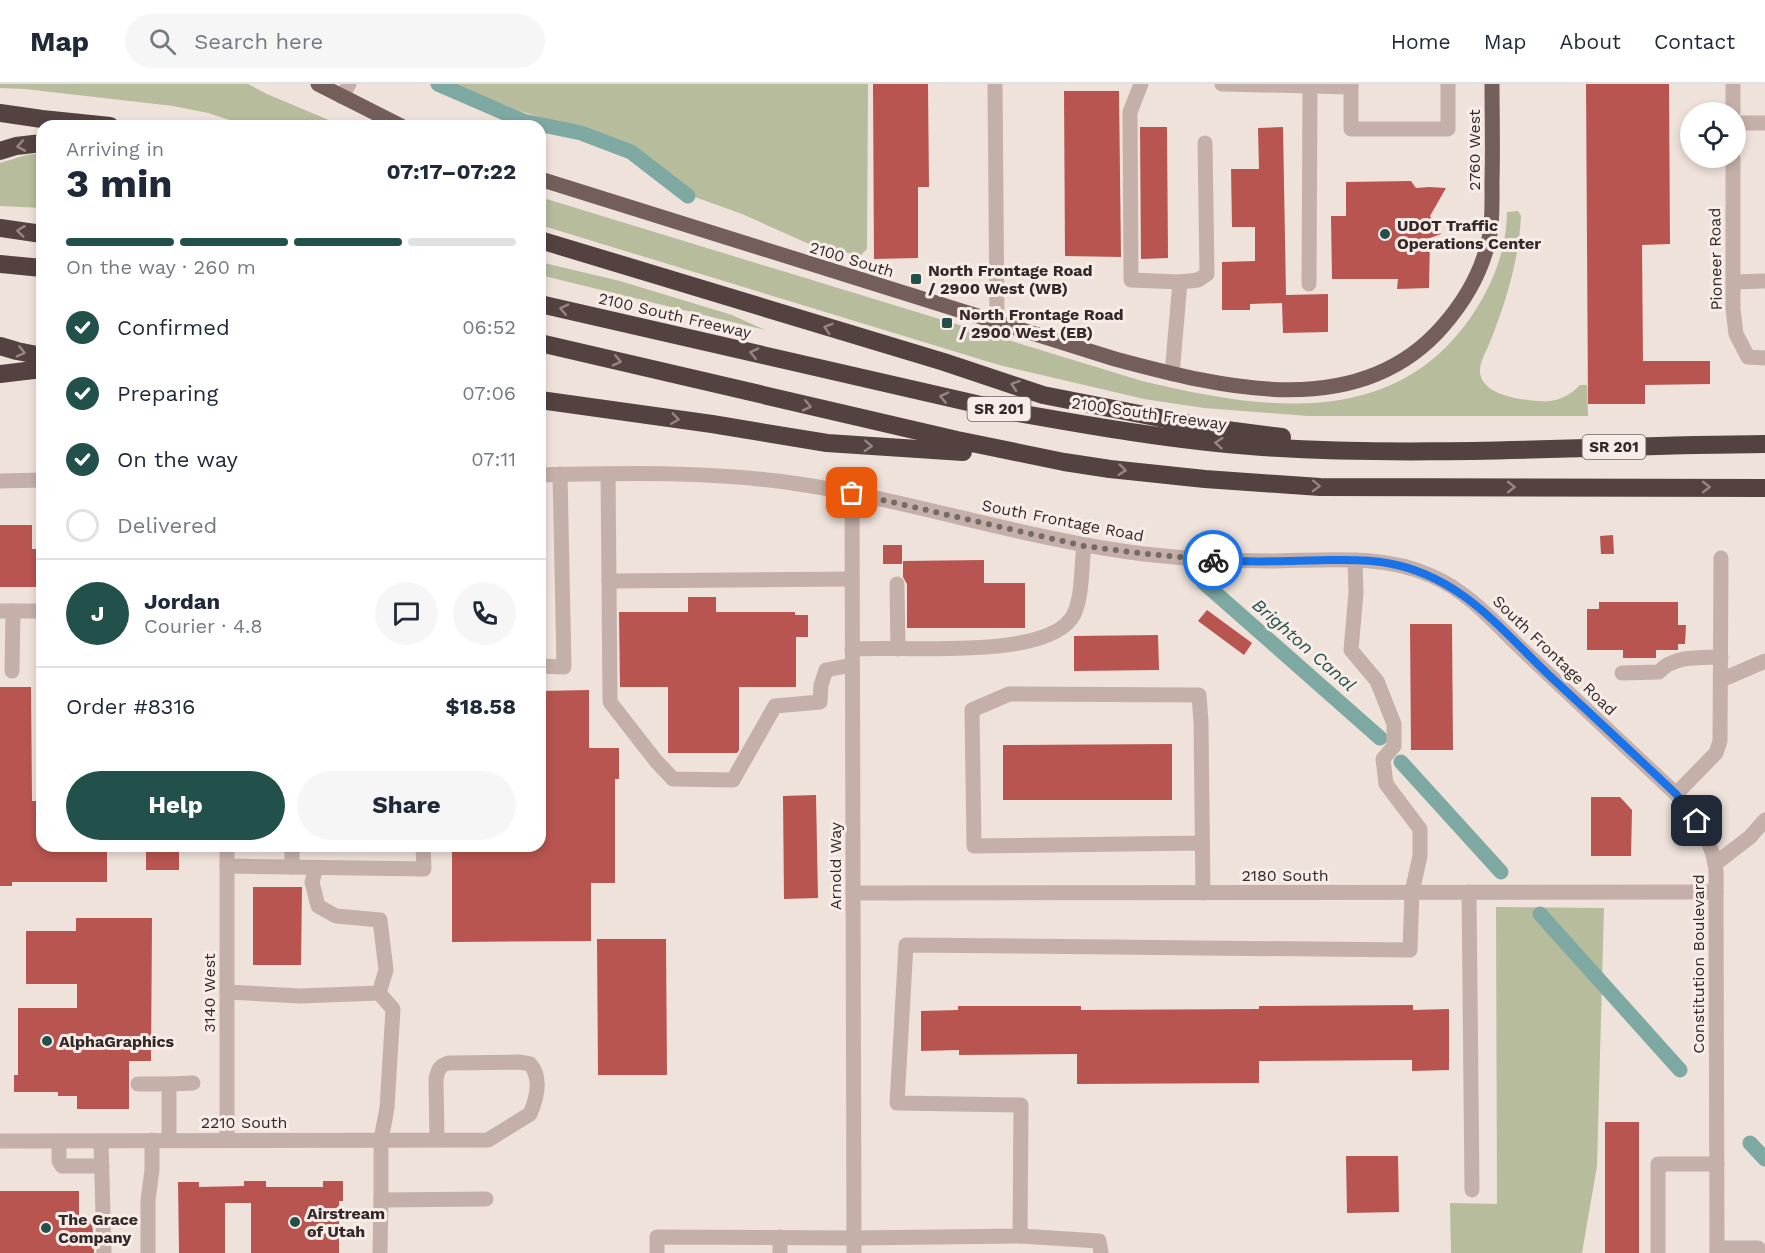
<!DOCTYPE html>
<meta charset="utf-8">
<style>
:root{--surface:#fff;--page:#f6f6f7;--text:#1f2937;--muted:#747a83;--line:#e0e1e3;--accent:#22504a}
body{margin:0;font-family:"Work Sans",sans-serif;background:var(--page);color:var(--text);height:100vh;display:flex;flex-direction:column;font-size:22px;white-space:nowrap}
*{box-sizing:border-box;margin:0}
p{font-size:20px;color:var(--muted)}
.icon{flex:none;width:33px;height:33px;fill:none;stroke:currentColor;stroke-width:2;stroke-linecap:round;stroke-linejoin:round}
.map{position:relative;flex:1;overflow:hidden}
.drawer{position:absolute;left:36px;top:36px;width:510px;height:732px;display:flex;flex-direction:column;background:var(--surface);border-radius:18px;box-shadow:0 3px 9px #0003}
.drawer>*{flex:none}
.tools{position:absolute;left:1680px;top:18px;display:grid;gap:12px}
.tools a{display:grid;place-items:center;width:66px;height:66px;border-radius:50%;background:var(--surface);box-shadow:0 3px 9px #0003;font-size:30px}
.pin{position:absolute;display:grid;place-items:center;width:51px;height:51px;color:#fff;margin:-26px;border-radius:12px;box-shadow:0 3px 9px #0006}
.courier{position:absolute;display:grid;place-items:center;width:60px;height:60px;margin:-30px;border:4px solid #1a73e8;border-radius:50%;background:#fff;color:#222;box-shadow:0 2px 8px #0007}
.summary em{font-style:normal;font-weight:700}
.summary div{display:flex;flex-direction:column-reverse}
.summary{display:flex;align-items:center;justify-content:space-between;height:102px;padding:0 30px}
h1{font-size:39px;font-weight:700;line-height:45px}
.bar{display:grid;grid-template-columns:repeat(4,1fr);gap:9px 6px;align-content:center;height:72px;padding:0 30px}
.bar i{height:8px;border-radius:4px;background:var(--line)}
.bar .current{background:var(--accent)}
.bar p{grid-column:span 4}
.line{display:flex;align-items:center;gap:15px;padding:0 30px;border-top:2px solid var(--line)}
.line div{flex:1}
.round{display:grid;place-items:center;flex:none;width:63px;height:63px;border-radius:32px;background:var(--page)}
ol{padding:0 30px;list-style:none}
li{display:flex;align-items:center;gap:18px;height:66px}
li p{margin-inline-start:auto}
li .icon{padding:6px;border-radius:50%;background:var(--accent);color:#fff;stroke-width:4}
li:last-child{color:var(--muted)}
li i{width:33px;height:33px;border:3px solid var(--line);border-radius:50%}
.action{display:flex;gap:12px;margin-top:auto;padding:12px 30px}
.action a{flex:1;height:69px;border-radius:36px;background:var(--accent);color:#fff;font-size:24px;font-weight:700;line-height:69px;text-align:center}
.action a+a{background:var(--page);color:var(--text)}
header{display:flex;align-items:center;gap:36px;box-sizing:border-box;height:84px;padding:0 30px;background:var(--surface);border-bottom:2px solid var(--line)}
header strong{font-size:28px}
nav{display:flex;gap:33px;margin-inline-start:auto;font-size:21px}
.search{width:420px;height:54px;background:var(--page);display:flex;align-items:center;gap:15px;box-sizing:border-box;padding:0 21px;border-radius:33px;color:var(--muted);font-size:22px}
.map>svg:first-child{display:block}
.green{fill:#b7bc9d}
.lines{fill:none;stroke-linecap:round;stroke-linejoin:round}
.canal{stroke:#7ea8a2;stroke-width:15}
.building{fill:#b85550}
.minor{stroke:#c5b0a9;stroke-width:15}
.major{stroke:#735e5a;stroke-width:15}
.highway{stroke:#534240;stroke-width:18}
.oneway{stroke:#958683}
.done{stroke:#756a67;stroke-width:6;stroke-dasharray:0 10.8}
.route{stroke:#1a73e8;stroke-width:8}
.poi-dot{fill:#22504a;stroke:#f7ece7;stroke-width:2}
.labels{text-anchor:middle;stroke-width:6;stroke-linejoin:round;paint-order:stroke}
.shield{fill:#f7ece7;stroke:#6e6461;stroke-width:1.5}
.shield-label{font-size:15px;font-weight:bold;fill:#332928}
.street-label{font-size:16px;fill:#332928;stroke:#f7ece7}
.poi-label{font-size:16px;font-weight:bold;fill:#332928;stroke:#f7ece7;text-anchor:start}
.water-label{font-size:18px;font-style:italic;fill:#22504a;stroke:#f7ece7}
</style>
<header>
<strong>Map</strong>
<div class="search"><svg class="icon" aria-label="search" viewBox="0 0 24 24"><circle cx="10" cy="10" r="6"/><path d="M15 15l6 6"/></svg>Search here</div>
<nav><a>Home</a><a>Map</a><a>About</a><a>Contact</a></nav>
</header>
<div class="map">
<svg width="1765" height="1169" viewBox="0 0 1765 1169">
<rect width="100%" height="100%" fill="#efe2db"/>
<g class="green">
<path d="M0,0H248L267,10L343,42H248L208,29L173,22L25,5L0,4Z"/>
<path d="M452,0H868L867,165L860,172L837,166L829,169L742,130L692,112L639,67L607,52L519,27Z"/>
<path d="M42,69V124L0,122V79L26,71Z"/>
<path d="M540,113L1142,297C1260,325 1394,348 1473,230C1493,200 1507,164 1507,128L1518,127L1521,132C1519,176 1506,218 1490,258C1486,268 1477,282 1481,293C1488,312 1521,316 1539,317C1554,319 1569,313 1580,301H1587L1588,332H1308L1204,324L1144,315L999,281L540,141Z"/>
<path d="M540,178L620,197L732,231L765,246L540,191Z"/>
<path d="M1496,823L1604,824L1597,1082L1582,1169H1451L1450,1119L1497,1120Z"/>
</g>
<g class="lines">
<g class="canal">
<path d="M438,0L523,37L581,49L631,68L688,112"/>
<path d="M1203,498L1380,654"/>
<path d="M1401,678L1501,788"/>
<path d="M1540,830L1680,986"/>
<path d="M1750,1059L1765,1075"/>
</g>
</g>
<g class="building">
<path d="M873,0H928L929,103H918V174L874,175Z"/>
<path d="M1586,0H1669L1670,160L1642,161L1643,277H1710V300L1645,301V320H1588Z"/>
<path d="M1064,7H1119L1121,173L1065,172Z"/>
<path d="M1140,43H1167L1168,174L1141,175Z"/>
<path d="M1283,43L1286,211L1328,210V248L1283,249L1282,219L1250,220V226H1222V178L1255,177V143H1232L1231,85H1259L1258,44Z"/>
<path d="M1411,97L1416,104L1429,103L1446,104L1430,132L1441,150L1430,154L1429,204L1397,205L1398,195H1332L1331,132H1346V98Z"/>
<path d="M0,441H32V465H42V503H0Z"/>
<path d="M1613,451L1614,470H1601L1600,452Z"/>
<rect x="883" y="461" width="19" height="19"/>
<path d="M984,476V499H1025V544H907V500L903,493V477Z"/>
<path d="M688,513H716V528H795V531H808V553H796V603H739V666L737,669H668V603H620L619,528H688Z"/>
<path d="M1599,518H1678V541H1686L1685,560H1678V566H1656V574H1623V566H1587V525H1599Z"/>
<path d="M1207,526L1252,559L1244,571L1198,537Z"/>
<path d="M1410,540H1452L1453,666H1411Z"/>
<path d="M1158,551L1159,586L1074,587V552Z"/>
<path d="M0,603H31L32,717H42V762H107V798H12V802H0Z"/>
<path d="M589,606V664H619V695H615V799H591V857L452,858V762H540V607Z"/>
<path d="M1172,660V716H1003V661Z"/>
<path d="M816,711L818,814L784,815L783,712Z"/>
<path d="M1591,713H1620L1632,726L1631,772H1591Z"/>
<rect x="146" y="762" width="33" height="24"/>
<path d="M253,803H302L301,881H253Z"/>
<path d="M76,834H152L151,977H129V1025H77V1012H58V1008H14V991H18V924H77V900H26V847H76Z"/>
<path d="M597,855H666L667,991H598Z"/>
<path d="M1413,921V926L1449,925V986L1412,987V976L1259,977V999L1077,1000V970L959,971V966L921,967V927L958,926V922H1081V926L1259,925V922Z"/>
<rect x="1605" y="1038" width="34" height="131"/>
<path d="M1346,1072H1398L1399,1128L1347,1129Z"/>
<path d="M244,1097H266V1103H323V1097H343V1117H339V1169H251V1119H225V1169H179L178,1098H199V1103L244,1102Z"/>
<path d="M0,1107H79V1135H92L94,1169H0Z"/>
</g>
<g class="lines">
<g class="minor">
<path d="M995,0L997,239"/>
<path d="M1141,0L1130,28L1131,196L1180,198L1172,290"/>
<path d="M1222,0L1351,3"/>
<path d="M1351,0V45H1448V0"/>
<path d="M342,13L349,0"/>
<path d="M1733,28V0"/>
<path d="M1736,39H1765"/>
<path d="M1733,74V225L1736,250L1748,273L1765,274"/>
<path d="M1180,198L1198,196L1207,190L1205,59"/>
<path d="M1733,198L1765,197"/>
<path d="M1309,200L1310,2"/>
<path d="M608,390L609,497L852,495"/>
<path d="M540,391C626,389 714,387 799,400C915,417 1028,456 1144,470C1187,475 1231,477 1274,477C1326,476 1383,470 1432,492C1471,509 1497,542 1527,570C1577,617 1626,663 1676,710C1692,730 1710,753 1715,779C1717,788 1716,799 1716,808L1717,1169"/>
<path d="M0,397L42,396"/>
<path d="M852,409L854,1169"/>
<path d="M609,497L610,618L656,677L673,695L733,696L775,622L820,618L821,601L826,586L852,581"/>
<path d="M897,500L898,565"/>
<path d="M0,527H42"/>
<path d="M852,565C898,561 1051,578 1074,530C1083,510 1081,483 1084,462"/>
<path d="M540,582L564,583L560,390"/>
<path d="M12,587L13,527"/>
<path d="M1622,589L1659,588C1674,571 1700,574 1721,573"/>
<path d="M1721,596L1765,577"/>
<path d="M1676,710L1716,669L1720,657L1721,474"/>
<path d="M1202,759L974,762L972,626L1009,610L1199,611L1201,638L1203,809"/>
<path d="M227,762V1056"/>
<path d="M292,762V783"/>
<path d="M1715,780L1750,753L1765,736"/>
<path d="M227,782L424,785L423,762"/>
<path d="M316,784L312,798L318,822L336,832L380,836L386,886L379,909"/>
<path d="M1469,808L1472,1106"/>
<path d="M853,809L1716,808"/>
<path d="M227,908L300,912L379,909L393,925L387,1024L381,1056V1116L486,1115"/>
<path d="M138,1000H169"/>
<path d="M169,1056V1000L193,999"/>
<path d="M0,1057L488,1056L530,1030C537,1014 542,994 530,980L519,978L448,979C439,982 438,986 436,995L437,1056"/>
<path d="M59,1057V1077L62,1082H102"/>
<path d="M101,1057L104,1169"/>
<path d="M1020,1152L1099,1157L1101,1169"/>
<path d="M780,1153V1169"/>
<path d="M1717,1164H1758L1763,1169"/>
<path d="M148,1169V1116L152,1086V1056"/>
<path d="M380,1169L381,1116"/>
<path d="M657,1169V1153L854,1154L1020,1152L1021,1021L897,1019L906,861L1410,866L1412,808L1420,772V745L1386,700L1383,675L1394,662V640L1377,597L1351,566L1356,509L1355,476"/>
<path d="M1658,1169V1080H1717"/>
</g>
<g class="major">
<path d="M318,0L401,42"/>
<path d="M540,95L1115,275C1223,304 1359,339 1443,242C1463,219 1479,193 1487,163C1493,142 1492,118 1492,96C1493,64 1492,32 1492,0"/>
</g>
<g class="highway">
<path d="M0,29L42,35L110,42"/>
<path d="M0,67L16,62L42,59"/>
<path d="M0,144L42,150"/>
<path d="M540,156L944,278L1043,311L1211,344L1282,353"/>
<path d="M0,180L42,184"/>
<path d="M540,220L1007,327C1091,342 1176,357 1262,363C1429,374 1598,361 1765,360"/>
<path d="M540,259L957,356L1064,378L1110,385L1205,395L1320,403L1765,404"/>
<path d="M0,262L17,267L42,272"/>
<path d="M0,290L42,285"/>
<path d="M540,316L712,340L827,359L963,368"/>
</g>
</g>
<defs><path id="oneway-chevron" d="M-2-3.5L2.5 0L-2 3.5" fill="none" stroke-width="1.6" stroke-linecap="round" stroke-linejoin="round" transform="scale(1.5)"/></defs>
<g class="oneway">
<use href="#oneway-chevron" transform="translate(21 62) rotate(170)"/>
<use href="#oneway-chevron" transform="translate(21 147) rotate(-173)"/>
<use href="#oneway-chevron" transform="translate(564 225) rotate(-167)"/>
<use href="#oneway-chevron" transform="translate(828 244) rotate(-163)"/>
<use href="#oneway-chevron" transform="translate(21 268) rotate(13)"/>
<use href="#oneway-chevron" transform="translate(754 269) rotate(-167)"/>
<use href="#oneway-chevron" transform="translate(617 277) rotate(13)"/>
<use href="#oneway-chevron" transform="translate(1015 301) rotate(-161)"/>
<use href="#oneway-chevron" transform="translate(944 313) rotate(-167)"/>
<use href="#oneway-chevron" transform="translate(807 322) rotate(13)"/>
<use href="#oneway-chevron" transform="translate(675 335) rotate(8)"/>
<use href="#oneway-chevron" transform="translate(1219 359) rotate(-175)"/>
<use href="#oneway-chevron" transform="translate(868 362) rotate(4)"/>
<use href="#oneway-chevron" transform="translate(1122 386) rotate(6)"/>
<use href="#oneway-chevron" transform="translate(1316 402) rotate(2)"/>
<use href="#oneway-chevron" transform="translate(1511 403)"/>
<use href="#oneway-chevron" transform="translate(1706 403)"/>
</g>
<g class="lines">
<path class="done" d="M852,409L1084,462L1147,470L1213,476"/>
<path class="route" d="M1213,476C1251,479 1290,477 1328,476C1347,476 1368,475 1387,479C1461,492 1500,545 1552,594C1593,632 1635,671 1676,710L1697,737"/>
</g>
<g class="poi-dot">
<circle cx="1385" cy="150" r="6"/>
<rect x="910" y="189" width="12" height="12" rx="3"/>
<rect x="941" y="233" width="12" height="12" rx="3"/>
<circle cx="47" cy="957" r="6"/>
<circle cx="295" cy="1138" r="6"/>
<circle cx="46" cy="1144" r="6"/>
</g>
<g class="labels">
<g class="shield">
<rect x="967.5" y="313" width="63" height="24" rx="4.5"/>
<rect x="1582.5" y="351" width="63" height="24" rx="4.5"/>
</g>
<g class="shield-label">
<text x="999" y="330">SR 201</text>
<text x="1614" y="368">SR 201</text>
</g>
<g class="street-label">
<text transform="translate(1474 66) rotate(-90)" y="6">2760 West</text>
<text transform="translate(852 175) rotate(17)" y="6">2100 South</text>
<text transform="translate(1715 175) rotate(-91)" y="6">Pioneer Road</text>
<text transform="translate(675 231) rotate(13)" y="6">2100 South Freeway</text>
<text transform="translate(1149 329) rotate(8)" y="6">2100 South Freeway</text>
<text transform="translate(1063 436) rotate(11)" y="6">South Frontage Road</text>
<text transform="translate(1555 571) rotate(44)" y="6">South Frontage Road</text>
<text transform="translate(835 782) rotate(-90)" y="6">Arnold Way</text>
<text x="1285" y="797">2180 South</text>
<text transform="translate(1698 880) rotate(-90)" y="6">Constitution Boulevard</text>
<text transform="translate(209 909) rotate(-90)" y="6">3140 West</text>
<text x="244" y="1044">2210 South</text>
</g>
<g class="poi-label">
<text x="1397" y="147">UDOT Traffic<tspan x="1397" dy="18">Operations Center</tspan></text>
<text x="928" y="192">North Frontage Road<tspan x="928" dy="18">/ 2900 West (WB)</tspan></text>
<text x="959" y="236">North Frontage Road<tspan x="959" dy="18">/ 2900 West (EB)</tspan></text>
<text x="59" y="963">AlphaGraphics</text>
<text x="307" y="1135">Airstream<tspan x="307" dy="18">of Utah</tspan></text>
<text x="58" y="1141">The Grace<tspan x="58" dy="18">Company</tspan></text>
</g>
<g class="water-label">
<text transform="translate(1304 561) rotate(41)" y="6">Brighton Canal</text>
</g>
</g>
</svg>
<div class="tools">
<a><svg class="icon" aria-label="locate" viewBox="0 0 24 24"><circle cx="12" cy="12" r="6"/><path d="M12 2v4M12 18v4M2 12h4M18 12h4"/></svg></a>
</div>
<div class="pin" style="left:852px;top:409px;background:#ea580c"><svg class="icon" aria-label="bag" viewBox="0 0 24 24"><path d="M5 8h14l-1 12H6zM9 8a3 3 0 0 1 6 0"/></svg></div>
<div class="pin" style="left:1697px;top:737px;background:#1f2937"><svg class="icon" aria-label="home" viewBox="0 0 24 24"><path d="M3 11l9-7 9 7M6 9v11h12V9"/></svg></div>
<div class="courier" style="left:1213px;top:476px"><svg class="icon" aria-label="bike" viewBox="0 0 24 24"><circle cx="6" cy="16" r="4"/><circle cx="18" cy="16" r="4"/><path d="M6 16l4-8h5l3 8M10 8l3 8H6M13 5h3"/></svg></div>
<section class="drawer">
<div class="summary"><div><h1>3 min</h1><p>Arriving in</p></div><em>07:17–07:22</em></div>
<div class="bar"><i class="current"></i><i class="current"></i><i class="current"></i><i></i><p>On the way · 260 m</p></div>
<ol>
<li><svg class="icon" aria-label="check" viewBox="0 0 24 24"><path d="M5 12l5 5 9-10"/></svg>Confirmed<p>06:52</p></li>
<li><svg class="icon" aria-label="check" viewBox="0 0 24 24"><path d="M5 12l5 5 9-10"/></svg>Preparing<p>07:06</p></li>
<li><svg class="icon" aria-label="check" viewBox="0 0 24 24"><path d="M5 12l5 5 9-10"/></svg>On the way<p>07:11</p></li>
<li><i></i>Delivered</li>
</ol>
<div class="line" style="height:108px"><b class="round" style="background:var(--accent);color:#fff">J</b><div><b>Jordan</b><p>Courier · 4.8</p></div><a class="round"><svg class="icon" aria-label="chat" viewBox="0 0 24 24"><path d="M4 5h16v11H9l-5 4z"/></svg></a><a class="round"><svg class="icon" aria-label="phone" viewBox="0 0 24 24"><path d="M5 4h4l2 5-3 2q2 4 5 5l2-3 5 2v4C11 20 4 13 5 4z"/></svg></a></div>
<div class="line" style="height:78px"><div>Order #8316</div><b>$18.58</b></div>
<div class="action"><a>Help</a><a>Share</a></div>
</section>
</div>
